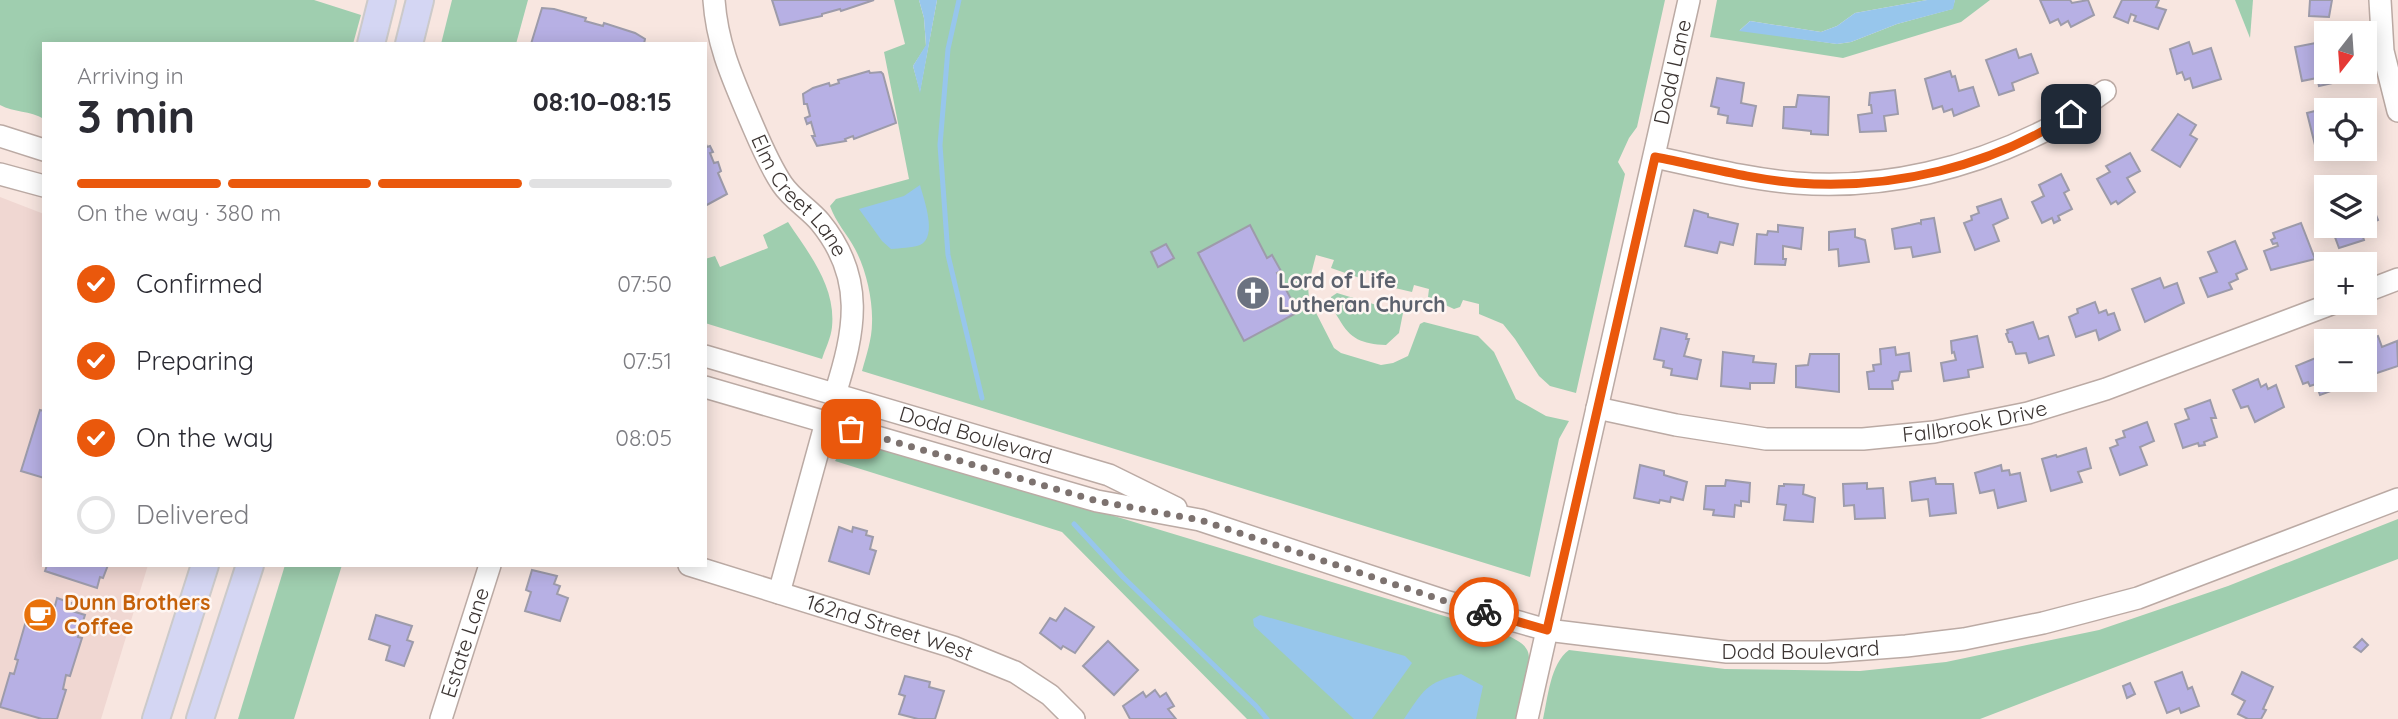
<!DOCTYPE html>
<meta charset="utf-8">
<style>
:root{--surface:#fff;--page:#f2f2f3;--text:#2b2b33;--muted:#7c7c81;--line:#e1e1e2;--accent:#ea580c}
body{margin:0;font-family:Quicksand,sans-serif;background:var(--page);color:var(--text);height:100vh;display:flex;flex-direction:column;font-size:26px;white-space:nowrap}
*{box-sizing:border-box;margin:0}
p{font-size:23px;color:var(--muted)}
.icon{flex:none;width:38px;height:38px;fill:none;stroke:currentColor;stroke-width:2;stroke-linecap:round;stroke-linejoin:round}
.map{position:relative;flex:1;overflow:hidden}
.panel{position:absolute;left:42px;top:42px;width:665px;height:525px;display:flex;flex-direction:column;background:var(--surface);border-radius:0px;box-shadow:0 4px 18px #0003}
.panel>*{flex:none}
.needle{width:46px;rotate:197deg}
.buttons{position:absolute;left:2314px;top:21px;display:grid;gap:14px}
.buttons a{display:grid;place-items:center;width:63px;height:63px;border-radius:0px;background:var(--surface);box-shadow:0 4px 18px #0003;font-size:35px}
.pin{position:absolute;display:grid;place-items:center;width:60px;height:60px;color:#fff;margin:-30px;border-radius:14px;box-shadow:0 4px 10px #0006}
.courier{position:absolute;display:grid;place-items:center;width:70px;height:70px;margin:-35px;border:5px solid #ea580c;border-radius:50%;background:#fff;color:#222;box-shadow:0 2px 9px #0007}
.head em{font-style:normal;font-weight:700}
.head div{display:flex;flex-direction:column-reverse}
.head{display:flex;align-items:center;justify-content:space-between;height:119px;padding:0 35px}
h1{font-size:46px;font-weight:700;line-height:52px}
.bar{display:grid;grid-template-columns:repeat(4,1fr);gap:10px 7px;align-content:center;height:84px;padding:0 35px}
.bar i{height:9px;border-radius:5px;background:var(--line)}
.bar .on{background:var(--accent)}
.bar p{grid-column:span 4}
ol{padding:0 35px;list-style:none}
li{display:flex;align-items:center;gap:21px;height:77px}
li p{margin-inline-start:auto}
li .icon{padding:7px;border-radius:50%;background:var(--accent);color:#fff;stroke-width:4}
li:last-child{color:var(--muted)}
li i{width:38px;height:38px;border:4px solid var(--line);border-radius:50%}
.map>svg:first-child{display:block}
.commercial{fill:#f0d7d2}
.green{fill:#9fceaf}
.water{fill:#97c6ec}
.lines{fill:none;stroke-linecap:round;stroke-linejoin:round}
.stream{stroke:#97c6ec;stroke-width:5}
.building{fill:#b7b0e4;stroke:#9d9baa;stroke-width:2}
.minor-casing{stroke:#bbaaa4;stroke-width:24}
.major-casing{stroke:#cccaca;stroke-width:30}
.minor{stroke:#fff;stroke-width:21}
.major{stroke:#d4d6f3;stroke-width:26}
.done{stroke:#7d726f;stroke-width:7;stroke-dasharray:0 12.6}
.route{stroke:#ea580c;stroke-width:9}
.labels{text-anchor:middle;stroke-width:5;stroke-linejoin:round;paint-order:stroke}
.street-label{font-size:21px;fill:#3b3432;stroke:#fef6f3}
.worship-label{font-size:21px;font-weight:bold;fill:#5b616d;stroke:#fef6f3;text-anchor:start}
.food-label{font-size:21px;font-weight:bold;fill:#c56008;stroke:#fef6f3;text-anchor:start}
</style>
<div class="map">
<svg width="2398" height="719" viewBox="0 0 2398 719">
<rect width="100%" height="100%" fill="#f8e6e0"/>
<path class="commercial" d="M0,197L44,214V565H148L101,719H0Z"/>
<g class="green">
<path d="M0,0H314L361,15L353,44H44V119C30,110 14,113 0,105Z"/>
<path d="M452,0H528L516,44H441Z"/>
<path d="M894,0H919L924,18L926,46L913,66L920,91L937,0H1665L1637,127L1629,138L1618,162L1625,174L1576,393L1550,386L1539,376L1515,339L1503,324L1479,314V304L1463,300L1460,307L1454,309L1428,297L1429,289L1414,285L1412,292L1382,285L1381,275L1367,270L1360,278L1331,268L1334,260L1316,255L1308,286L1309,299L1334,348L1341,353L1381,365L1393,363L1408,356L1420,324L1424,322L1478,336L1494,352L1516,399L1546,416L1569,421L1559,439L1530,577L862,371C866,356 872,339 872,323C873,300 866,269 855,249C847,234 836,223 830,206L836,199L909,179L884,52L905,44Z"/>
<path d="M1717,0H1927L1855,13L1837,26L1821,32L1750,21L1740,30L1837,44L1851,42L1897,24L1952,9L1955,0H1990L1961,22L1843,58L1710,37Z"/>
<path d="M2235,0H2253L2250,38Z"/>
<path d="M788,222C809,254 836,286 832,327C831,338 825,349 822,359L705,323V259L715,256L720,267L768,248L763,235Z"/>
<path d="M1337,293L1403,313L1399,333L1386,345C1362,344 1350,339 1339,319C1334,311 1331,306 1331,297Z"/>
<path d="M867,446L982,476L1507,635C1514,639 1525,643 1528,652C1533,668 1521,703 1517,719H1247L1062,532L835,461L840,452Z"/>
<path d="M2398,519V559L1980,719H1543C1548,698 1550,664 1569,650L1725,669L1860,671L1946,662L2099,630L2228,586Z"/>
<path d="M285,565H342L294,719H238Z"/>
</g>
<g class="water">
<path d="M919,0H937L920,93L913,66L926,45L924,18Z"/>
<path d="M1927,0H1955L1953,9L1897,24L1851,42L1837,44L1739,31L1750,21L1821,32L1837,26L1855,13Z"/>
<path d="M920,185C924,200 938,237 920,245C912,248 900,248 891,249L882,241L859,209L904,196Z"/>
<path d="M1260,615L1405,656L1412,663L1372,719H1354L1254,626L1253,619Z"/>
<path d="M1461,674L1483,686L1476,719H1404C1424,690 1425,683 1461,674Z"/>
</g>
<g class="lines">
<g class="stream">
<path d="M959,0L948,49L940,145L948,255L982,398"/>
<path d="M1074,524L1123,577L1256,706L1267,719"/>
</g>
</g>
<g class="building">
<path d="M772,0H874L841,11L840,9L822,14V16L780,25Z"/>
<path d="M2040,0H2070L2072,3L2088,0L2094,15L2071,27L2068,21L2061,25L2058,19L2050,23Z"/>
<path d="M2122,0H2159L2156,7L2166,10L2158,29L2134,21L2136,16L2131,14L2128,23L2114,17Z"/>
<path d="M2310,0H2332L2329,17L2309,16Z"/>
<path d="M542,8L554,9L586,18L585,21L603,26L604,23L635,33L645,39L644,44H531Z"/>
<path d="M2326,41V72H2340L2341,74L2336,76L2337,82L2319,86L2317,78L2302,81L2295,47Z"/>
<path d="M2189,42L2193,54L2211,48L2221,79L2193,88L2190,78L2185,80L2182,72L2177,74L2170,49Z"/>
<path d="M2016,49L2019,58L2031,54L2038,73L2012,83L2014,90L1999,95L1986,60Z"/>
<path d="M869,71L870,73L881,72L883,74L896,123L854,139L853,136L845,139L846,141L817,146L812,136H815L811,122L807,124L805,118L810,116L807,104H804L803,94L813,88L829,83L830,86L839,83L838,80Z"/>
<path d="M1950,71L1952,77L1955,76L1959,91L1973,87L1979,106L1954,116L1952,109L1944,112L1942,106L1933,109L1925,79Z"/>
<path d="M1717,78L1744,83L1741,103L1756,106L1752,126L1727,123L1728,116L1718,114L1719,108L1711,106Z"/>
<path d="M1895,90L1898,114L1884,116L1886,131L1860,132L1858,115L1872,113L1871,105H1869L1870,93Z"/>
<path d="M1798,95L1829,97L1828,135L1811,134V131L1783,128L1784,107H1796Z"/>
<path d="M2335,106L2337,110H2326V140L2315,145L2307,113Z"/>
<path d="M2178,114L2196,125L2190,135L2197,139L2180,167L2152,150Z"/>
<path d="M706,144L707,147L710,146L713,152L710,153L714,163L718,162L721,171L718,173L727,194L705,206Z"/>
<path d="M2130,153L2140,171L2127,178L2135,192L2118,204L2116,201L2111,204L2097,179L2110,172L2106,166Z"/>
<path d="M2061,174L2069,190L2064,193L2072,209L2058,216L2060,220L2054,223L2052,218L2042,223L2032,202L2044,196L2039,185Z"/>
<path d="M2368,195L2378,220L2369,224L2372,230L2362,234L2364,240L2339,248L2332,229L2340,226H2364V196Z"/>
<path d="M2001,199L2008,218L1993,225L1999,241L1975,250L1964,223L1972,220L1971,216L1979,213L1977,207Z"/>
<path d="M1694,210L1708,214V217L1738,224L1733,245L1720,242L1717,253L1685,246Z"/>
<path d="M1934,218L1940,252L1913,257L1911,247L1895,249L1892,229L1919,223L1921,224V220Z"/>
<path d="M2301,223L2315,259L2271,270L2264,251L2278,246L2277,243L2273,244L2271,240L2275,238L2273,233Z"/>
<path d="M1250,225L1267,258L1272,255L1281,271L1277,273L1298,312L1244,341L1198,253Z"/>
<path d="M1778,225L1803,228L1801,249L1783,246V259H1786L1785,265L1755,264L1757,234L1767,235L1768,231L1778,232Z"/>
<path d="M1855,229V237L1865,240L1869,262L1839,266L1838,249L1829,250V232Z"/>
<path d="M2235,241L2247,269L2236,274L2238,279L2229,283L2232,289L2208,297L2200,278L2217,272L2208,252Z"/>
<path d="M1166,244L1174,258L1158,267L1151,252Z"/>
<path d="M2160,278L2164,288L2177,283L2184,303L2145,322L2132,289Z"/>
<path d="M2095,302L2099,313L2106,310L2108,315L2114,313L2120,330L2099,340L2096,330L2076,337L2069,317L2078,313L2077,309Z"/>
<path d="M2033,322L2039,339L2048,336L2054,355L2029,363L2026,353L2016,354L2012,342H2009L2006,334L2008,333L2007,330Z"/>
<path d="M1661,328L1687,334L1686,339H1689L1684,356L1701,360L1697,379L1671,375L1672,369L1663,367L1664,361L1654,359Z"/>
<path d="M1977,336L1983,367L1968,370L1969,377L1944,381L1941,363L1956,360L1954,352L1952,353L1951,341Z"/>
<path d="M2378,336L2382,347L2397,341L2398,366L2374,374L2368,358L2364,359V341Z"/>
<path d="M1895,347L1896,355L1909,353L1911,371L1900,372L1898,380L1892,381L1893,389H1869L1867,372L1874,371L1873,365L1881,364L1880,349Z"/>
<path d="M1723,352L1754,356L1753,362L1776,364L1774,383H1750V389L1721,386Z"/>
<path d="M1810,354H1839V392L1796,387V366L1808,365Z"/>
<path d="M2318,357L2321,365L2326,364V380H2346L2337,384L2339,388L2320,395L2316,384L2310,386L2308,382L2303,384L2296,366Z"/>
<path d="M2258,379L2261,387L2266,384L2268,389L2276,385L2284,407L2255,422L2248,406L2241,408L2233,390Z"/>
<path d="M2210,400L2216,418H2211L2217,437L2204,442L2205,445L2199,446L2198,443L2183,448L2175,424L2189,419L2185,409Z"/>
<path d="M40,410L44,411V478L21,471Z"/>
<path d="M2147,422L2154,441L2140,447L2147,465L2120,475L2110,448L2118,445L2116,440L2125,437L2123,431Z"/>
<path d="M2086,448L2091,468L2078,472L2082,482L2051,491L2042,459L2056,455L2057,457Z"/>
<path d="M1640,465L1664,471V475L1687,482L1683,500L1671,497L1670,502L1660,500L1659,503L1634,498Z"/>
<path d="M2001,465L2002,471L2009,470L2010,475L2020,473L2026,501L1998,508L1994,490L1980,493L1975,473Z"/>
<path d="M1935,478L1936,484H1953L1956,513L1930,516L1928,499L1912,501L1910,482Z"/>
<path d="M1726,480L1750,483L1749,502L1741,501V506L1735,505L1734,517L1713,515L1714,510L1704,509L1706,486H1725Z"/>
<path d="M1867,483V489L1883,488L1885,518L1855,519L1854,505L1844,506L1843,484Z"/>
<path d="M1784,484L1804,485L1803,494L1815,498L1813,522L1784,520L1786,505L1777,504L1779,486H1784Z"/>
<path d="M839,527L852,532L853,527L867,531L866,535L873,537L870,549L876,551L869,574L829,561Z"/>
<path d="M47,565H108L103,578L100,577L97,588L45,571Z"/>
<path d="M532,570L557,576L554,584L560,586L557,594L568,598L560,621L525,611L531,592L526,590Z"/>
<path d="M57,598L71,603L69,610L85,615L78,637L82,638L70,676L66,675L63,689L66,690L57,719H42L0,707L10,673L14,674L18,660L15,659L26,621L29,622L36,600L55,606Z"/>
<path d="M1065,608L1094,627L1075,653L1063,646L1061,649L1040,633L1050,618L1056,621Z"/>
<path d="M376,615L412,626L407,640L413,642L404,666L386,660L390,646L369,639Z"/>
<path d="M2362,639L2368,645L2361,652L2354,647Z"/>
<path d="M1108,641L1138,670L1114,695L1083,666Z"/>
<path d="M2182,672L2188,689L2192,687L2199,706L2181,713L2179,708L2167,713L2155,682Z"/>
<path d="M2242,672L2273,687L2263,709L2266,710L2261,719H2248L2238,714L2245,701L2232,694Z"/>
<path d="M905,676L930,682L929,687L944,691L935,719H918L899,714L905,696L899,694Z"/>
<path d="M2130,683L2135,694L2127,698L2123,686Z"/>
<path d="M1155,690L1160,697L1166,693L1174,706L1168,709L1176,719H1130L1123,706L1143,692L1146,697Z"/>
</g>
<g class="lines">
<g class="minor-casing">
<g id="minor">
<path id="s1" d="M714,0C717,44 732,77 749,117C759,140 768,163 782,184C792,199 809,209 820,222C866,278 855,331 835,394"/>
<path d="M2380,0L2383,51L2398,111"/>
<path d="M0,136L44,150"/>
<path d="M1655,157C1702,167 1748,179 1796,183C1885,190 1973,168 2052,127C2070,117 2088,103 2105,91"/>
<path d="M0,174L44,186"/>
<path d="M2364,292L2398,279"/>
<path id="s2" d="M705,356L1109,475L1176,508"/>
<path id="s3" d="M705,387L1097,501L1200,520L1445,601L1547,630L1727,652H1826L1906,646L1964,639L2043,623L2138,598L2398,499"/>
<path id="s4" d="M1597,408L1676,425L1766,439H1863L1934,432L2028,413L2106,389L2334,303"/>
<path id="s5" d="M689,565L953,647L1015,672L1050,695L1074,719"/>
<path d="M779,593L826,422"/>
<path id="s6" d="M441,719L490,565"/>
<path id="s7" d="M1527,719L1689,0"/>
</g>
</g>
<g class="major-casing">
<g id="major">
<path d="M371,44L382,0"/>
<path d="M409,44L420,0"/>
<path d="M156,719L205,565"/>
<path d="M200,719L250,565"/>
</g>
</g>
<use href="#minor" class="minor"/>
<use href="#major" class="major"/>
</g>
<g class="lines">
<path class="done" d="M851,429L1097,501L1200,520L1445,601L1484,612"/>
<path class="route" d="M1484,612L1547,630L1655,157C1702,166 1749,179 1797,183C1891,190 1992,167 2071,114"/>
</g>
<defs>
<g id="church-disc" transform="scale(1.75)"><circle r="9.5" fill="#6b7280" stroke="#fef6f3"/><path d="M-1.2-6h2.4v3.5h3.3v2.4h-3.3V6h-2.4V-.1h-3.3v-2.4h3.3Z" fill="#fff"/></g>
<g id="cafe-disc" transform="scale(1.75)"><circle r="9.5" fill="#e8710a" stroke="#fef6f3"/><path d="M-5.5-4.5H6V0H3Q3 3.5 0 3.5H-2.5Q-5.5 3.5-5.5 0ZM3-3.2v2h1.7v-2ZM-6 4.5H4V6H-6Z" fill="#fff"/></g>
</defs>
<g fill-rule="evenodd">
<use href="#church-disc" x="1253" y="293"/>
<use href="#cafe-disc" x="40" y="615"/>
</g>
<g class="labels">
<g class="street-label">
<text dy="7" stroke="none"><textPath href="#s7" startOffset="663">Dodd Lane</textPath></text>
<text dy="7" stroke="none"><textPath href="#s1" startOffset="217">Elm Creet Lane</textPath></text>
<text dy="7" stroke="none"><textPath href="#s4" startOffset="382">Fallbrook Drive</textPath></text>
<text dy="7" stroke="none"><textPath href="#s2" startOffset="282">Dodd Boulevard</textPath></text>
<text dy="7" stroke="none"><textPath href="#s5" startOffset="210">162nd Street West</textPath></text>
<text dy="7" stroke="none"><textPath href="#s6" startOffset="80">Estate Lane</textPath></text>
<text dy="7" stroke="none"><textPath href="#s3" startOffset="1132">Dodd Boulevard</textPath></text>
</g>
<g class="worship-label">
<text x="1278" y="288">Lord of Life<tspan x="1278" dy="24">Lutheran Church</tspan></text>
</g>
<g class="food-label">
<text x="64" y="610">Dunn Brothers<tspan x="64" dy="24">Coffee</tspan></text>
</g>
</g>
</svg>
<div class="buttons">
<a><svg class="needle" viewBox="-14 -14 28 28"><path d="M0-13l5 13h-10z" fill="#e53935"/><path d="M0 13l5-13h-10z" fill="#7c7c81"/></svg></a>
<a><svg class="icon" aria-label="locate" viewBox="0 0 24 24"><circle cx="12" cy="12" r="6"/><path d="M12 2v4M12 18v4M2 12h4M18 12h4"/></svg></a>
<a><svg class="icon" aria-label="layers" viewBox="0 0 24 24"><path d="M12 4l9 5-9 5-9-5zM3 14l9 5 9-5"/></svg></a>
<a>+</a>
<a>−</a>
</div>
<div class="pin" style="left:851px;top:429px;background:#ea580c"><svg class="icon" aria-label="bag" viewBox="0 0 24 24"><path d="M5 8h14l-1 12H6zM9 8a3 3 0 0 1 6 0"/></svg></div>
<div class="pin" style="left:2071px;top:114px;background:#1f2937"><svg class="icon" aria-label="home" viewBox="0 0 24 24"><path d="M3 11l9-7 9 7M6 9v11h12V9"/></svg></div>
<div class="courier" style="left:1484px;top:612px"><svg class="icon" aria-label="bike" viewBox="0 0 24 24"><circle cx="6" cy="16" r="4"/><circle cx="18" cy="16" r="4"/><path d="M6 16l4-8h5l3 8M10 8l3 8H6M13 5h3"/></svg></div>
<section class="panel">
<div class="head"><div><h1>3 min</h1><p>Arriving in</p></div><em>08:10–08:15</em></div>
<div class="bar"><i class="on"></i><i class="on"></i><i class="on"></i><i></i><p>On the way · 380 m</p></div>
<ol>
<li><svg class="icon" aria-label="check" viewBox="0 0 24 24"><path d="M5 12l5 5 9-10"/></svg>Confirmed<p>07:50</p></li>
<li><svg class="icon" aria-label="check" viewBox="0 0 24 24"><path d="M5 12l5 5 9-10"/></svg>Preparing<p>07:51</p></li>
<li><svg class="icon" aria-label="check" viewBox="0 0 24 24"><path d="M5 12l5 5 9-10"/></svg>On the way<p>08:05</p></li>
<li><i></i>Delivered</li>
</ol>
</section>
</div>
